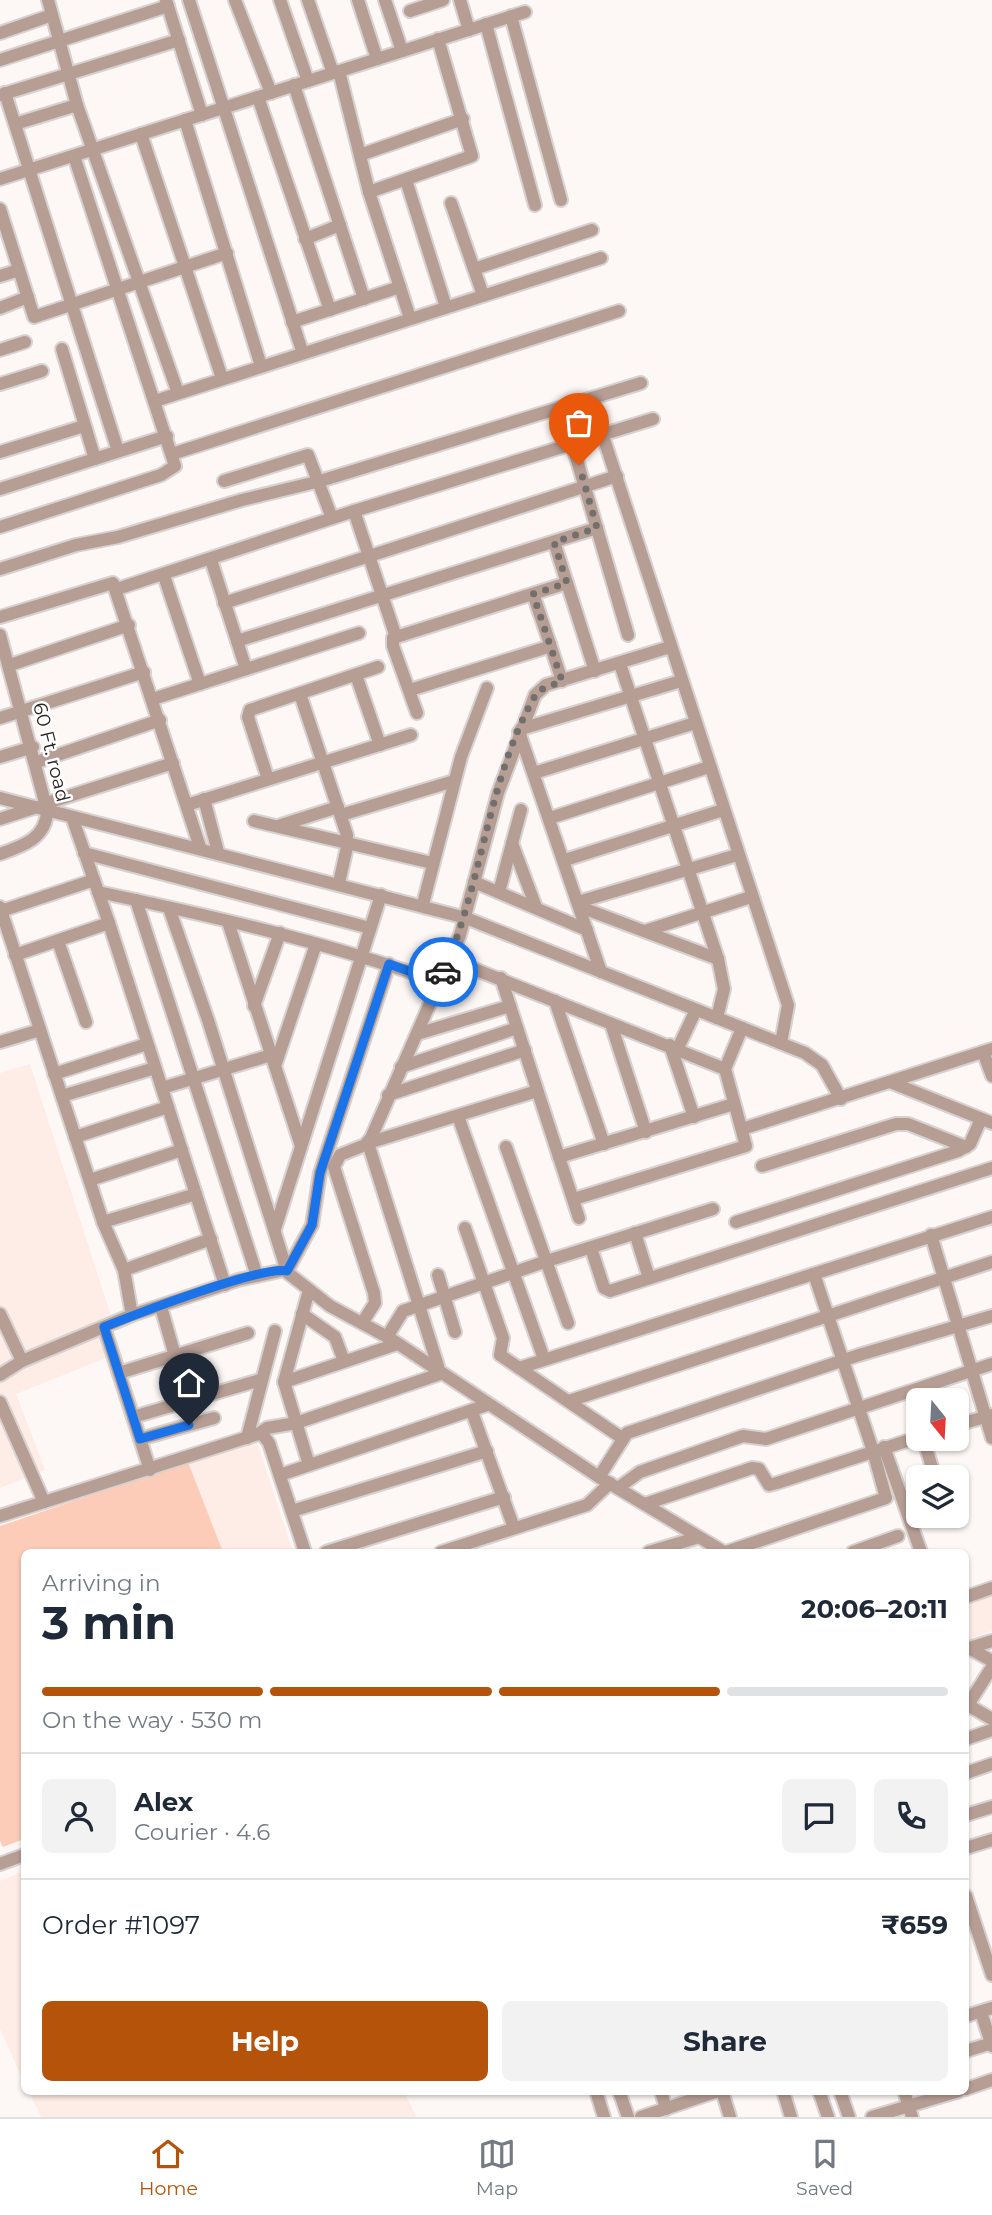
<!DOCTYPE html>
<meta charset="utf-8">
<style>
:root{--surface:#fff;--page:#f2f2f3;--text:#1f2937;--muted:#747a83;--line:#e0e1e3;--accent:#b45309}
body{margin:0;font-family:Montserrat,sans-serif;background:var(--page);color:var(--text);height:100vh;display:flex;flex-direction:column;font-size:26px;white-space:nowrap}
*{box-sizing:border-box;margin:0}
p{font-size:23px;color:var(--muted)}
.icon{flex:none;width:38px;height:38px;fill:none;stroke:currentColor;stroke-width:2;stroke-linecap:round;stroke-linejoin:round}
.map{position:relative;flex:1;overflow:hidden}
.panel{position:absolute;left:21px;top:1549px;width:948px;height:546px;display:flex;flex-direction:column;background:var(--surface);border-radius:10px;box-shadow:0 2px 5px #0004}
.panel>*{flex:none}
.needle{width:46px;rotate:162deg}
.controls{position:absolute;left:906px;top:1388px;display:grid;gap:14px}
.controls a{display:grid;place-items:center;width:63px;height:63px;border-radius:10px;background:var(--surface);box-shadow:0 2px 5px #0004;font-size:35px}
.pin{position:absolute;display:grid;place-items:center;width:60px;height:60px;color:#fff;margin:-72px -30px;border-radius:50% 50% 50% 0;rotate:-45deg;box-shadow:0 0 7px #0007}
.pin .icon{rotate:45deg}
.courier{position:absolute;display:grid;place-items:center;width:70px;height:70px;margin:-35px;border:5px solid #1a73e8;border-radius:50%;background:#fff;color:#222;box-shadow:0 2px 9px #0007}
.headline em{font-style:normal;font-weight:700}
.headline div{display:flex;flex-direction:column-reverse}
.headline{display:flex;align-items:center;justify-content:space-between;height:119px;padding:0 21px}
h1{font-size:46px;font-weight:700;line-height:52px}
.bar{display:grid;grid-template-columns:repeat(4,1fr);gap:10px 7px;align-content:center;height:84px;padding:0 21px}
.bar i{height:9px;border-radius:5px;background:var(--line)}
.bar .on{background:var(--accent)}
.bar p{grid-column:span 4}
.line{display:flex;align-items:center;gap:18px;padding:0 21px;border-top:2px solid var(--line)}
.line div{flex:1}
.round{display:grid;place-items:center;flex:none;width:74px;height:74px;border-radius:10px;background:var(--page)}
.primary-button{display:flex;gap:14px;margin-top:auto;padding:14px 21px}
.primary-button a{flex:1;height:80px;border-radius:10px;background:var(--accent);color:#fff;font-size:28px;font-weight:700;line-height:80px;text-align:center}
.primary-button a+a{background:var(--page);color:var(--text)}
.dock{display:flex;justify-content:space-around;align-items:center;height:98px;border-top:2px solid var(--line);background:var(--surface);font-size:19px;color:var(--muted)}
.dock a{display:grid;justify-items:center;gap:4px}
.dock .on{color:var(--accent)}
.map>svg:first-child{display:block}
.built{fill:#feece6}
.green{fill:#fdccb9}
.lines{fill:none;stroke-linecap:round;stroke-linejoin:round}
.minor-casing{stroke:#d7d2d0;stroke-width:16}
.minor{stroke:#b79e95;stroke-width:12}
.done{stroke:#736f6d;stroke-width:7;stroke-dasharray:0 12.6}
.route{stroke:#1a73e8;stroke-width:9}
.labels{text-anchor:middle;stroke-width:5;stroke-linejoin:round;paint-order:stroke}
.street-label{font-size:19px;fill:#292523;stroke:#fff}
</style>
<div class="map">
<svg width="992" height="2117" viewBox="0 0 992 2117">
<rect width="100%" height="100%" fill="#fdf8f6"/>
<g class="built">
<path d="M30,1064L111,1316L94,1322L106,1358L16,1394L45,1470L0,1488V1073Z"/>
<path d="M256,1439L293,1552H223L188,1462Z"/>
<path d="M992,1589V1631L966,1640V1597Z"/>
<path d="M24,1871V2082L0,2029V1881Z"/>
<path d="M29,2091H404L416,2117H41Z"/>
</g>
<path class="green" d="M188,1462L223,1552H24V1839L3,1847L0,1841V1526Z"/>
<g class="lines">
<g class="minor-casing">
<g id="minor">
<path d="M48,0L77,105L178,393"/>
<path d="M166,0L202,115"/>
<path d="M189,0L302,351"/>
<path d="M235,0L271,93"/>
<path d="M280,0L308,81"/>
<path d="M308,0L333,73"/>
<path d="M358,0L377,59"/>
<path d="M385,0L402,51"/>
<path d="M460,0L469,30"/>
<path d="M410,11L443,0"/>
<path d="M511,16L561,200"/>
<path d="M486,24L535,205"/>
<path d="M0,33L52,15"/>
<path d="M0,60L168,6"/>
<path d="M339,71L369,192L410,318"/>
<path d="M294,85L364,299"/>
<path d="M5,93L118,451"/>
<path d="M0,95L179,40"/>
<path d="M258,97L330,310"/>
<path d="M185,120L261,366"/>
<path d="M15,124L77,105"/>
<path d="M141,134L222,378"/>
<path d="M360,155L463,119"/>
<path d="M0,179L525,12"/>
<path d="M406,180L446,307"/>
<path d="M369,192L472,156L438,39"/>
<path d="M451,203L483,295"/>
<path d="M0,209L34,317L227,253"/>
<path d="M305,239L340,225"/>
<path d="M474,269L592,230"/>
<path d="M0,276L19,270"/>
<path d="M0,308L28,297"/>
<path d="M292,322L400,287"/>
<path d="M62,349L95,459"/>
<path d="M0,350L25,342"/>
<path d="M0,384L42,371"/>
<path d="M155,401L601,258"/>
<path d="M602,433L788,1005L781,1043"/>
<path d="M572,443L628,635"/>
<path d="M0,452L84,426"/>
<path d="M172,454L619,311"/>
<path d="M224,481L308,455L332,518"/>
<path d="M0,489L167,436"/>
<path d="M354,511L396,637"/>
<path d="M0,527L161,475L175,466L74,156"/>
<path d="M554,542L595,671"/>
<path d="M211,560L246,669"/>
<path d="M0,569L76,545L118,537L242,500L320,481L641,383"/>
<path d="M164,576L200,684"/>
<path d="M117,589L354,511L653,419"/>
<path d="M224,603L617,476"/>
<path d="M0,617L113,583L200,847"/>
<path d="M0,635L47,810C47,838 23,846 0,854"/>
<path d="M237,641L597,528"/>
<path d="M550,644L562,681"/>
<path d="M620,664L718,959L724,989L717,1018"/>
<path d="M10,665L129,625"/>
<path d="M356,675L380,745"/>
<path d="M410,690L548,647L550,644L533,594"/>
<path d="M300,694L347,835V847L339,883"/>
<path d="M153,699L359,633"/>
<path d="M417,713L393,646V638L567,583"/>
<path d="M0,718L144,672"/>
<path d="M521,729L681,681"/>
<path d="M519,732L601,972"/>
<path d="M0,757L33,747"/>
<path d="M37,762L160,720"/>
<path d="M534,773L695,723"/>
<path d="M268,779L248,717L250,710L378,667"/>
<path d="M0,798L466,918L805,1053L822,1065L841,1099"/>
<path d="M204,799L218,852"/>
<path d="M47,803L173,763"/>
<path d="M187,805L411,735"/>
<path d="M341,815L454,781"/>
<path d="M72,817L109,923L225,1285"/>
<path d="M550,818L709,767"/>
<path d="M0,819L37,807"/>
<path d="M254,821L432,863"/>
<path d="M281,825L338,807"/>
<path d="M512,843L536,907"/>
<path d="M84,853L370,928"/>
<path d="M565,860L723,810"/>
<path d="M474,882L587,930"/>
<path d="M98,892C213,916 328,943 439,982"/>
<path d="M499,892L521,810"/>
<path d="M136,900L257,1276"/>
<path d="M578,902L737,855"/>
<path d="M423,904L461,757L487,688"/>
<path d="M0,907L103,1222L124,1270L132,1315"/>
<path d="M580,907L718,959"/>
<path d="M169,908L208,1020L287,1271"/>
<path d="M1,911L94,880"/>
<path d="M228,922L301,1146"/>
<path d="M645,931L751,897"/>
<path d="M58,941L86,1022"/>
<path d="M15,955L109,923"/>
<path d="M449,959L725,1069"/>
<path d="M501,978L559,1157L734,1104"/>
<path d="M555,1001L604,1144"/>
<path d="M254,1006L280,933"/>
<path d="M611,1024L646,1132"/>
<path d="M417,1034L510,1006"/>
<path d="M0,1042L40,1030"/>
<path d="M670,1045L694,1117"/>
<path d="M678,1048L696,1010"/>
<path d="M983,1052L992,1076"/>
<path d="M275,1066L316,944"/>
<path d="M401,1067L517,1028"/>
<path d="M54,1074L147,1044"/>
<path d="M890,1082L992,1123"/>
<path d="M162,1088L271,1055"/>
<path d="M388,1095L525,1050"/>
<path d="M62,1096L155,1068"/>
<path d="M458,1116L544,1359"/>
<path d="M742,1129L992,1049"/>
<path d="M75,1137L168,1107"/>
<path d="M506,1147L568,1323"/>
<path d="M559,1157L579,1218"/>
<path d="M762,1166L896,1124H908L966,1147"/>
<path d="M90,1180L182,1150"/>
<path d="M574,1199L746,1146L725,1069L742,1028"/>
<path d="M103,1222L196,1194"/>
<path d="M736,1222L958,1151L970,1144L981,1119"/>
<path d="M465,1228L503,1338L500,1355L622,1438"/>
<path d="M275,1229L381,895"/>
<path d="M635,1233L649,1278"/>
<path d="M931,1235L992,1438"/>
<path d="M591,1248L604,1288L610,1291L992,1168"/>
<path d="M124,1270L211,1239"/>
<path d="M287,1271L312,1225L320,1173L389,964"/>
<path d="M438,1275L455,1332"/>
<path d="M161,1307L188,1401"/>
<path d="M0,1314L22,1361"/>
<path d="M302,1314L335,1337L344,1361"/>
<path d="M362,1323L375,1303L374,1293L334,1167L340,1155L365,1145L371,1138L460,935L498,793L535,695L546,685L670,647"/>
<path d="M104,1327L150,1470"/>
<path d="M387,1337L403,1311L547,1261L713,1209"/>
<path d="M438,1366L368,1143L537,1091"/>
<path d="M519,1368L992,1217"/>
<path d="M119,1373L248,1333"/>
<path d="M0,1375L22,1361L132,1315L238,1280L284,1270L330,1306L391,1339L599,1477L724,1552"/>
<path d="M284,1382L397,1344"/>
<path d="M569,1401L992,1262"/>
<path d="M0,1402L44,1502"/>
<path d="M472,1412L514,1528"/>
<path d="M133,1417L260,1380"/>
<path d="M957,1425L992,1415"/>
<path d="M258,1434L267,1428L296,1423L440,1374"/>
<path d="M247,1438L275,1331"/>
<path d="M923,1438L935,1477"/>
<path d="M140,1439L214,1418"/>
<path d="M884,1447L921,1552"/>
<path d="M309,1465L284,1382L309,1290"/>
<path d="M280,1475L487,1405"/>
<path d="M599,1477L627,1433L859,1355L992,1316"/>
<path d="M618,1488L640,1472L743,1436L766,1439L992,1364"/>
<path d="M645,1504L752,1468L759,1469L769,1485L777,1483L919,1437"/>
<path d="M292,1511L487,1451"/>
<path d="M0,1516L258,1434L263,1435L269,1443L305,1552"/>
<path d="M326,1552L504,1497"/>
<path d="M441,1552L587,1505L610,1483"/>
<path d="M649,1552L696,1538"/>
<path d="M726,1552L886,1498L873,1451L814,1274"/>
<path d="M853,1552L898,1536"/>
<path d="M966,1597L992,1588"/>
<path d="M969,1648L992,1661"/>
<path d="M966,1649L992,1641"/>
<path d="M966,1704L992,1719"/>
<path d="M968,1705L992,1667"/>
<path d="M966,1739L992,1730"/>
<path d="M966,1773L992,1764"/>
<path d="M966,1815L992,1807"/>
<path d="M966,1848L992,1840"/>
<path d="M0,1864L24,1855"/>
<path d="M966,1896L992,1975"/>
<path d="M981,2012L992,2046"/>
<path d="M966,2016L992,2008"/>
<path d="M966,2051L992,2043"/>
<path d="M966,2089L992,2080"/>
<path d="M596,2091L604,2117"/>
<path d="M619,2091L628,2117"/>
<path d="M661,2091L666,2109"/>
<path d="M722,2091L730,2117"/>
<path d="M783,2091L791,2117"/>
<path d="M819,2091L828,2117"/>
<path d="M840,2091L849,2117"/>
<path d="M904,2091L912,2117"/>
<path d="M641,2117L718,2091"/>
<path d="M872,2117L959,2091"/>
</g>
</g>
<use href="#minor" class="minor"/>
</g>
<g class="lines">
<path class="done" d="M443,972C483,885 489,770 538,691L562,681L533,594L567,583L554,542L597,528L579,465"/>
<path class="route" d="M189,1425L140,1439L104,1327C134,1315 263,1265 287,1271L312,1225L320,1173L389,964L439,982L443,972"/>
</g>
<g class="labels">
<g class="street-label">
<text transform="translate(52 752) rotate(76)" y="7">60 Ft. road</text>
</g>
</g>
</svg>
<div class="controls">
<a><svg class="needle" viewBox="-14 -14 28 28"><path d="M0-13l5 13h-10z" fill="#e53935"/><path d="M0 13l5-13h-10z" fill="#747a83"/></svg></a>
<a><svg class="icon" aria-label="layers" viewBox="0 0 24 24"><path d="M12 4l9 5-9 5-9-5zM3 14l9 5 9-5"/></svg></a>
</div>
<div class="pin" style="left:579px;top:465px;background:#ea580c"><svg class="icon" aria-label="bag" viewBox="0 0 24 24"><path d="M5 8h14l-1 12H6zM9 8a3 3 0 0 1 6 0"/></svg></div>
<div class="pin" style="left:189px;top:1425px;background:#1f2937"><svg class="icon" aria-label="home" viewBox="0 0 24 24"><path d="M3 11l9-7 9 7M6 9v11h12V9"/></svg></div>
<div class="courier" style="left:443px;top:972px"><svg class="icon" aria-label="car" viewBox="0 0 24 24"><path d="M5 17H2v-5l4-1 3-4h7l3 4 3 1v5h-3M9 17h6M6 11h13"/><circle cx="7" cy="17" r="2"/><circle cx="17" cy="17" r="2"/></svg></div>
<section class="panel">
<div class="headline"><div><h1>3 min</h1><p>Arriving in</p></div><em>20:06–20:11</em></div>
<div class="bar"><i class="on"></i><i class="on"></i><i class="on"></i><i></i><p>On the way · 530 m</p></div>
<div class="line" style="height:126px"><a class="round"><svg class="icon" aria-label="person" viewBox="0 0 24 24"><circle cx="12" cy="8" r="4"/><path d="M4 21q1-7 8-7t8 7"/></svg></a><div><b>Alex</b><p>Courier · 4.6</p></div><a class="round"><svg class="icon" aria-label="chat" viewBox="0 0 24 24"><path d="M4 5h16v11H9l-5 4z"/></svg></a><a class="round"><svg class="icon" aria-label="phone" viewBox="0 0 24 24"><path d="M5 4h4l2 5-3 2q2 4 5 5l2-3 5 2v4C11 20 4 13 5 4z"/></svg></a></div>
<div class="line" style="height:91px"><div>Order #1097</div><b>₹659</b></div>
<div class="primary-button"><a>Help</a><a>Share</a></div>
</section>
</div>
<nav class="dock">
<a class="on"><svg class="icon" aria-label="home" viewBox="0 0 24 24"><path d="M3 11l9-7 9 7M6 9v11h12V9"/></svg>Home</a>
<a><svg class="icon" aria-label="map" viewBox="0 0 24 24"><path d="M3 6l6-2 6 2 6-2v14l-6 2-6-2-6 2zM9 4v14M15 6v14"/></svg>Map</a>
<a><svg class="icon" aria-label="saved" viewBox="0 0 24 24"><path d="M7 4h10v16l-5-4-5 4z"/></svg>Saved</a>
</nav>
